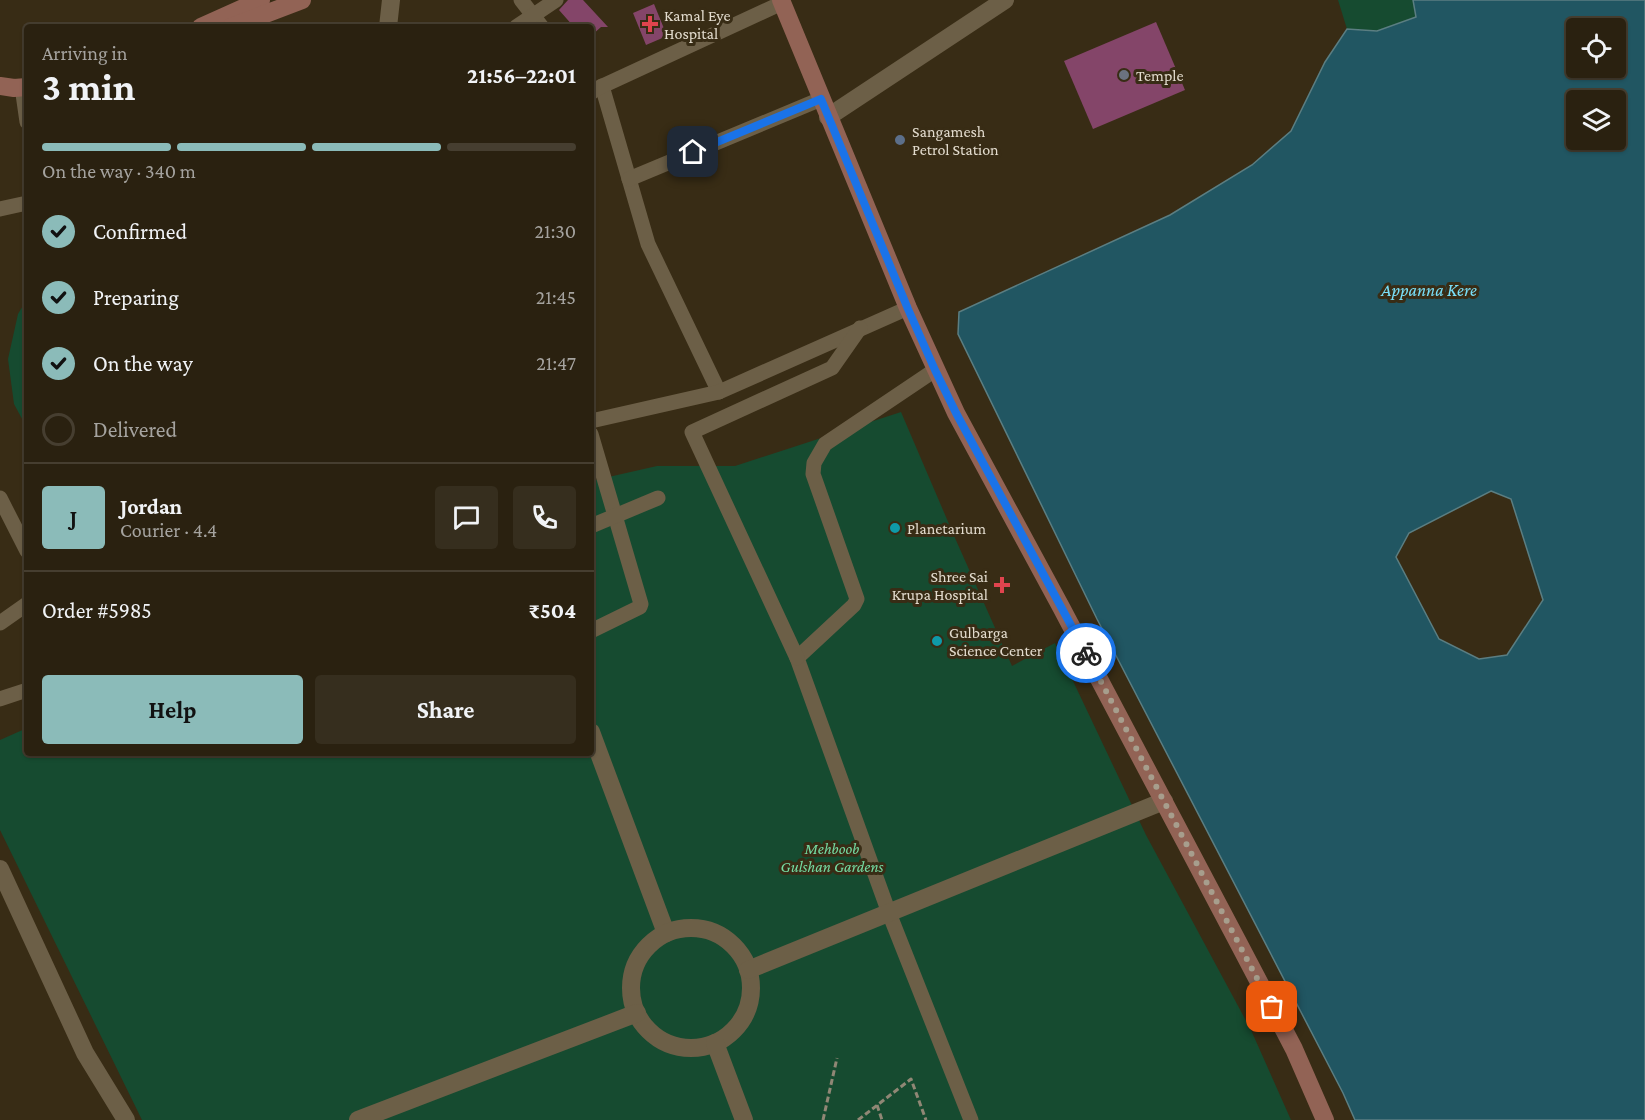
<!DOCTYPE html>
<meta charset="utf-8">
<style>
:root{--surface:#2a2110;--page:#362e1e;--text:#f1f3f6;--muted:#a5a39f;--line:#463e30;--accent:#8bbbb9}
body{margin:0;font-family:"Crimson Pro",serif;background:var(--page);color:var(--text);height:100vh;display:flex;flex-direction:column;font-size:22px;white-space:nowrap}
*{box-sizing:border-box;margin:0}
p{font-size:20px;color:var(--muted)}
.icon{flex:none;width:33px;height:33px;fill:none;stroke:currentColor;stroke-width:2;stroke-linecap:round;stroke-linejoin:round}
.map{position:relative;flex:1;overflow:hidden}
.side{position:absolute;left:24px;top:24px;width:570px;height:732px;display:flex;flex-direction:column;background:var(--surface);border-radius:6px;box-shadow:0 2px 4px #0004,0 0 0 2px var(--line)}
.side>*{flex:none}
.fabs{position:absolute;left:1566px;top:18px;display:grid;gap:12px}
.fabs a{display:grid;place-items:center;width:60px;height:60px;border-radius:6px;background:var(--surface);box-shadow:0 2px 4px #0004,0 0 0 2px var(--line);font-size:30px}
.pin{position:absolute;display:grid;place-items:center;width:51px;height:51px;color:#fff;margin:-26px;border-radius:12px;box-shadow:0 3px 9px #0006}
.courier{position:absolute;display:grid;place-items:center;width:60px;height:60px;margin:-30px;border:4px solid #1a73e8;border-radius:50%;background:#fff;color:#222;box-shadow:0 2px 8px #0007}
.overview em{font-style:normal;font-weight:700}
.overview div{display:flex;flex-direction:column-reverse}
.overview{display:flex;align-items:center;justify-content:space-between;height:102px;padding:0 18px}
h1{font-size:39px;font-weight:700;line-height:45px}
.bar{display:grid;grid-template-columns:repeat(4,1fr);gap:9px 6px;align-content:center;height:72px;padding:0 18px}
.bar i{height:8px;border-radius:4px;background:var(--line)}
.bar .selected{background:var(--accent)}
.bar p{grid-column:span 4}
.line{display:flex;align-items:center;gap:15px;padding:0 18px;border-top:2px solid var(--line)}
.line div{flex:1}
.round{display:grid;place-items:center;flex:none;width:63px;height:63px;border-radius:6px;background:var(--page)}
ol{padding:0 18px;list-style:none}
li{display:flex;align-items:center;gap:18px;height:66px}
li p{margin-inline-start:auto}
li .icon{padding:6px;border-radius:50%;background:var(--accent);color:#111;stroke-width:4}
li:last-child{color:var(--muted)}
li i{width:33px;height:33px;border:3px solid var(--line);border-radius:50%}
.button{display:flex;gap:12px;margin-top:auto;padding:12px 18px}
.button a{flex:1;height:69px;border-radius:6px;background:var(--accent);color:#111;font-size:24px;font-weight:700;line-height:69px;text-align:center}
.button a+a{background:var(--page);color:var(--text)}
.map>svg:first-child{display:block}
.green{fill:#164b30}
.water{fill:#215662;stroke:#5b7e82;stroke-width:1.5;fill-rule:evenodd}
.building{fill:#844569}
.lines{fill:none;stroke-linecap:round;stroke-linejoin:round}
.path{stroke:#908775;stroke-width:3;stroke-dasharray:6 3;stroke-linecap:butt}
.minor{stroke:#6c5f47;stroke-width:15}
.tertiary{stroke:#6c5f47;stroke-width:18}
.secondary{stroke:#926355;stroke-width:18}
.done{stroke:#a79e8d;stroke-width:6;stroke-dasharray:0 10.8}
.route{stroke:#1a73e8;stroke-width:8}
.health-dot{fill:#e0444e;stroke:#382c15;stroke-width:2}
.worship-dot{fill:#6b7280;stroke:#382c15;stroke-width:2}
.service-dot{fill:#5c6f8a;stroke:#382c15;stroke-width:2}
.culture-dot{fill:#0f9aa8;stroke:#382c15;stroke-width:2}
.labels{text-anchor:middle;stroke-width:6;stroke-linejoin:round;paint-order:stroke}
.poi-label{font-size:16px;fill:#e3dcce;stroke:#382c15;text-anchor:start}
.park-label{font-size:16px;font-style:italic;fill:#75dca3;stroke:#382c15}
.water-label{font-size:18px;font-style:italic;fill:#79e0f9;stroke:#382c15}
</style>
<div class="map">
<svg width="1645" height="1120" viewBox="0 0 1645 1120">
<rect width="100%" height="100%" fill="#382c15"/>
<g class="green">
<path d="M1338,0H1413L1416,17L1377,31L1347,29Z"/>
<path d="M27,299V428L14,404L8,359L18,314Z"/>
<path d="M901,412L955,538L1012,666L1055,643L1146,835L1251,1030L1291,1120H142L0,830V740L27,728V753H591V481L657,466H735Z"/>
</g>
<path class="water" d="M1413,0H1645V1120H1355L1343,1093L1097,619L958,334L959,312L1170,215L1252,165L1291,131L1325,62L1347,29L1377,31L1416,17ZM1576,28H1616V68H1576ZM1576,100H1616V140H1576ZM1491,491L1511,499L1543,600L1507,655L1479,659L1439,639L1396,557L1409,533Z"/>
<g class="building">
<path d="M568,0H583L608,27H601L591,36V27H574L559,10Z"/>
<path d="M654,4L667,36L646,45L633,13Z"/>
<path d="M1156,22L1185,90L1093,129L1064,61Z"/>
</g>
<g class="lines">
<g class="path">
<path d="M877,1105L882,1120"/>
<path d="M823,1120L837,1058"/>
<path d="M858,1120L911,1079L926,1120"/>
</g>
<g class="minor">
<path d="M521,0L542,27"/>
<path d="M516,27L556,0"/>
<path d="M602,86L648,244L719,392"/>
<path d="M22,87L27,122"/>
<path d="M591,93L596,89L782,3"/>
<path d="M629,179L821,99"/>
<path d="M0,209L27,203"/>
<path d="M935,370L825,444L814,463L813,474L857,599L854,605L797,658L889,913L971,1120"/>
<path d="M591,421L719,392L908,308"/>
<path d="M591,434L641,604L640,607L591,631"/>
<path d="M0,498L27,551"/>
<path d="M591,526L658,498"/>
<path d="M0,623L27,604"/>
<path d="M797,658L692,432L832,368L860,328"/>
<path d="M0,699L27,690"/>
</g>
<g class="tertiary">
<path d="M388,27L391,0"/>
<path d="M828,117L1005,0"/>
<path d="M591,732L666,933"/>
<path d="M0,869L85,1053L126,1120"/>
<circle cx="691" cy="988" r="60"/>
<path d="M748,970L1164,801"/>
<path d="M715,1043L744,1120"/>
<path d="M358,1120L637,1013"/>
</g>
<g class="secondary">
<path d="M781,0L908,308L956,413L1061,607L1239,944L1294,1049L1325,1120"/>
<path d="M201,27L261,0"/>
<path d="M231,27L302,0"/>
<path d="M0,86L14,88L27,87"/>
</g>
</g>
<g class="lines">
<path class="done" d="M1086,653L1272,1007"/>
<path class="route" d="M693,152L821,99L908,309L935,370L956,413L1086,653"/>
</g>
<g class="health-dot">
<path d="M647 15h6v6h6v6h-6v6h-6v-6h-6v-6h6z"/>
<path d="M999 576h6v6h6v6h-6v6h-6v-6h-6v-6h6z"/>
</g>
<circle class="worship-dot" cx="1124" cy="75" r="6"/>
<circle class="service-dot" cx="900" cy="140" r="6"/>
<g class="culture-dot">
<circle cx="895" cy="528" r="6"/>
<circle cx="937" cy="641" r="6"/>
</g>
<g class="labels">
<g class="poi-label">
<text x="664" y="21">Kamal Eye<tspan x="664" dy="18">Hospital</tspan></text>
<text x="1136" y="81">Temple</text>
<text x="912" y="137">Sangamesh<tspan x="912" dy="18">Petrol Station</tspan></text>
<text x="907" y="534">Planetarium</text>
<text x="988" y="582" text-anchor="end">Shree Sai<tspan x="988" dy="18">Krupa Hospital</tspan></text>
<text x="949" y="638">Gulbarga<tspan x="949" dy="18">Science Center</tspan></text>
</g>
<g class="park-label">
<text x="832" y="854">Mehboob<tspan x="832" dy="18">Gulshan Gardens</tspan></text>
</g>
<g class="water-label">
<text x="1429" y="296">Appanna Kere</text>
</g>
</g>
</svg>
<div class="fabs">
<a><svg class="icon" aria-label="locate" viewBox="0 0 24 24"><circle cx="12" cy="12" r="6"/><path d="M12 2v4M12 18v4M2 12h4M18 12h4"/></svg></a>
<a><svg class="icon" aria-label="layers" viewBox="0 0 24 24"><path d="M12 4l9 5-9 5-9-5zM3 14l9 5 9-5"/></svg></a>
</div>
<div class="pin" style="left:1272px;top:1007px;background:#ea580c"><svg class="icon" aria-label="bag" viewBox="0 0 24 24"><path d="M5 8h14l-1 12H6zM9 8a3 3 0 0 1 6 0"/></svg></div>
<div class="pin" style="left:693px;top:152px;background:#1f2937"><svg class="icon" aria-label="home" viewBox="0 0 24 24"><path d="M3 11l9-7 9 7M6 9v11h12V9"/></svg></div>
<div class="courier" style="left:1086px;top:653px"><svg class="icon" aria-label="bike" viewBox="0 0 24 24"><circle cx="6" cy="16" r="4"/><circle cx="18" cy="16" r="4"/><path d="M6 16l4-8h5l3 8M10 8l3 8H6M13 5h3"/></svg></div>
<section class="side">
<div class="overview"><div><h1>3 min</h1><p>Arriving in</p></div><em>21:56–22:01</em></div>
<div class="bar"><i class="selected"></i><i class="selected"></i><i class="selected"></i><i></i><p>On the way · 340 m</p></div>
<ol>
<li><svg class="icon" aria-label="check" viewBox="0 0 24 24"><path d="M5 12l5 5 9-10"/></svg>Confirmed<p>21:30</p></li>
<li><svg class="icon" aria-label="check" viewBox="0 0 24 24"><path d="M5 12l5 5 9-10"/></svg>Preparing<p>21:45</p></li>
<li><svg class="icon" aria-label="check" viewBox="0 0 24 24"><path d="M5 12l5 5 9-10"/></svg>On the way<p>21:47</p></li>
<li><i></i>Delivered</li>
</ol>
<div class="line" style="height:108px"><b class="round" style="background:var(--accent);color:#111">J</b><div><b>Jordan</b><p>Courier · 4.4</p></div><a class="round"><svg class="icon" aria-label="chat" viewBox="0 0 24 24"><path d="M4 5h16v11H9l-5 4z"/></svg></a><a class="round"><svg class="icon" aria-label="phone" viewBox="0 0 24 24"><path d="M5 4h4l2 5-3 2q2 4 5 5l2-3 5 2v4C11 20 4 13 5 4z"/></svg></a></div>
<div class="line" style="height:78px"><div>Order #5985</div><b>₹504</b></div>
<div class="button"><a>Help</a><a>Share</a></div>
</section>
</div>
